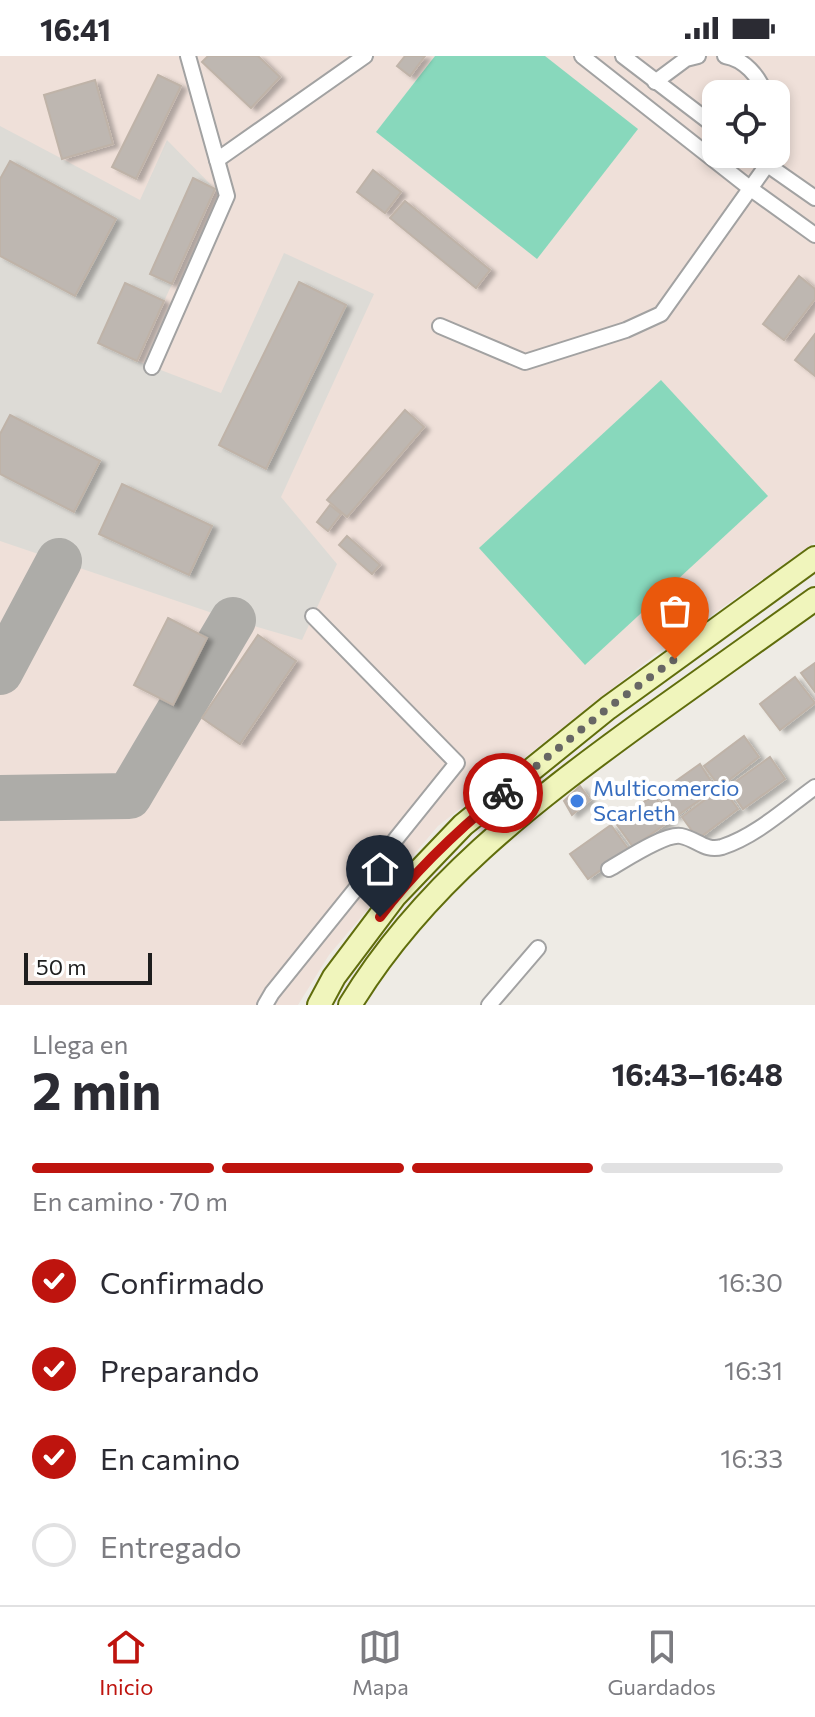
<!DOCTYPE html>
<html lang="es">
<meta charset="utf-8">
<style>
:root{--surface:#fff;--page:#f2f2f3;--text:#2b2b33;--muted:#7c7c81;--line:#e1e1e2;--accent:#be140e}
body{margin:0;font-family:Commissioner,sans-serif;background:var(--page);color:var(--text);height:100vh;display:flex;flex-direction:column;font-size:30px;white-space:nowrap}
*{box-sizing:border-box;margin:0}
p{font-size:26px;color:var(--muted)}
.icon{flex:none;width:44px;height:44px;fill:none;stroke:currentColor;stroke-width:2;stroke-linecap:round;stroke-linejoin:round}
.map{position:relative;height:949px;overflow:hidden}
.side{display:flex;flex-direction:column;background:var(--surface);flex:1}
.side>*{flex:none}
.controls{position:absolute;left:702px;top:24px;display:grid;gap:16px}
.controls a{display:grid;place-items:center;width:88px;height:88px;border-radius:16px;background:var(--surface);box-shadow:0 4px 12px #0003;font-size:40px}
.scale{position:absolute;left:24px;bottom:20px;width:128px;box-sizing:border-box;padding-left:8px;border:4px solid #1e1e1e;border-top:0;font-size:22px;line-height:28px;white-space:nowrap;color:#1e1e1e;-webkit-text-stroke:6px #fff;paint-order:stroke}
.pin{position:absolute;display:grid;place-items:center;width:68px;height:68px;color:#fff;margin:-82px -34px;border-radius:50% 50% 50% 0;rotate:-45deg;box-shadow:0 0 8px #0007}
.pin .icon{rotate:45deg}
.courier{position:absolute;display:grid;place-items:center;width:80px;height:80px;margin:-40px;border:6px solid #be140e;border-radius:50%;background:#fff;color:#222;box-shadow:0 2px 10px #0007}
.head em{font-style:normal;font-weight:700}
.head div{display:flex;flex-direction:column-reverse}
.head{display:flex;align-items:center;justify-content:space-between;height:136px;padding:0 32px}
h1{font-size:52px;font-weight:700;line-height:60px}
.bar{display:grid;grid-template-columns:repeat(4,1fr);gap:12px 8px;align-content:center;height:96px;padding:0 32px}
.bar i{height:10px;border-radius:6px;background:var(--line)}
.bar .active{background:var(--accent)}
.bar p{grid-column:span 4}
ol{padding:0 32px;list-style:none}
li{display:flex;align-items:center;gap:24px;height:88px}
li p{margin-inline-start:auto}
li .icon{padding:8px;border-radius:50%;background:var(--accent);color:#fff;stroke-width:4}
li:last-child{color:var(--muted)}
li i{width:44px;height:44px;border:4px solid var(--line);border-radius:50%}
.status{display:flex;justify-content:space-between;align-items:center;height:56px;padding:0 40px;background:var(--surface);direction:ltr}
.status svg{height:22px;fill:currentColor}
.tabs{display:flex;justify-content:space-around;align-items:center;height:112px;border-top:2px solid var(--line);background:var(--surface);font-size:22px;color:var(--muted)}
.tabs a{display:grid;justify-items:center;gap:4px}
.tabs .active{color:var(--accent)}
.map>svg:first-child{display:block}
.military{fill:#efe0d9;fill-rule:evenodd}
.airport{fill:#dddbd6}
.pitch{fill:#88d8bc}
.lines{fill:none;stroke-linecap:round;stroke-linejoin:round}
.taxiway{stroke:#adaca8;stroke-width:46}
.building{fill:#beb7b1;stroke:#bfb3a8;stroke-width:2;filter:url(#shadow)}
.street-casing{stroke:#a2a2a2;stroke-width:18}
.secondary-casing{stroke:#606d0c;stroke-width:26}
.street{stroke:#fff;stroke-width:14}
.secondary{stroke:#f0f5bc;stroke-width:22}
.done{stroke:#676664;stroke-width:8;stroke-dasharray:0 14.4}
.route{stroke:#be140e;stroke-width:10}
.shop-dot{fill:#3f7fe0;stroke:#fff;stroke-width:3}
.labels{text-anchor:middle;stroke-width:8;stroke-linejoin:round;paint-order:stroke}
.shop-label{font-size:22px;fill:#366cbe;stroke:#fff;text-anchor:start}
</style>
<div class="status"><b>16:41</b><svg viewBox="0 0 49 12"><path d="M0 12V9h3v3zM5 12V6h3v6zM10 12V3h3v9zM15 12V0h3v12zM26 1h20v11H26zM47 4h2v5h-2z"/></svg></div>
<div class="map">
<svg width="815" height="949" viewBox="0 0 815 949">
<defs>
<filter id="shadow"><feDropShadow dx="5.5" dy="3" stdDeviation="2" flood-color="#0004"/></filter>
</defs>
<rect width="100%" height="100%" fill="#eeebe5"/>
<path class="military" d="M0,0H815V486L652,601L438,770L329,899L298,949H0ZM716,38H776V98H716Z"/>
<path class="airport" d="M0,70L140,144L167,84L215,133L137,305L221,337L284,197L374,238L281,441L337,508L302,584L233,564L0,485Z"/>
<g class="pitch">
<path d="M435,0H545L638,73L537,203L376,76Z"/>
<path d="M661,324L768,440L585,609L479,492Z"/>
</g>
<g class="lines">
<g class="taxiway">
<path d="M0,616L59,505"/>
<path d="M0,742L129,740L233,564"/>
</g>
</g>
<g class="building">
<path d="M208,0H258L280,21L251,52L202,6Z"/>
<path d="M405,0H425L410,20L397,10Z"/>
<path d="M158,19L181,30L136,123L112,111Z"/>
<path d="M95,24L113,88L62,103L44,39Z"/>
<path d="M10,105L116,163L75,240L0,200V123Z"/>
<path d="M373,114L401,136L385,157L357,136Z"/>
<path d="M193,122L215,133L172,228L150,218Z"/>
<path d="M405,145L490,214L476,232L390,162Z"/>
<path d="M799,220L815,233V243L784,284L763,268Z"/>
<path d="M299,226L346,249L266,413L219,389Z"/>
<path d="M125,227L164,245L137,305L98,287Z"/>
<path d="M815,278V320L795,304Z"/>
<path d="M405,354L424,371L347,461L327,444Z"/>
<path d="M10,359L100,405L74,456L0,418V378Z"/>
<path d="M122,428L212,470L189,519L99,478Z"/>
<path d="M330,449L341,458L328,475L317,466Z"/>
<path d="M347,480L380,509L372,518L339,489Z"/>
<path d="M168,562L207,582L173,649L134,629Z"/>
<path d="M258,579L296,605L240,688L202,662Z"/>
<path d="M815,607V636L801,617Z"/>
<path d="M795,621L815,647L780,674L760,648Z"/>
<path d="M744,680L759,701L720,731L704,710Z"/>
<path d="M770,701L785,723L743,753L728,731Z"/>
<path d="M700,708L716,733L675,761L659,737Z"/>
<path d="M580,730L590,744L572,759L564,745Z"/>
<path d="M722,731L738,753L698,783L682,761Z"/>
<path d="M654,739L671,764L633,791L615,766Z"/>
<path d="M611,769L629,794L588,823L570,798Z"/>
</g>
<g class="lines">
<g class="street-casing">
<g id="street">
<path d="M188,0L217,104L365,0"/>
<path d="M582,0L751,133L815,179"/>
<path d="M623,0L716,71"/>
<path d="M725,0C744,3 759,20 765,38"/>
<path d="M655,26L686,3L698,0"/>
<path d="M752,98L815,142"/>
<path d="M440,270L525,306L626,274L661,258L767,109L771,98"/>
<path d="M152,311L227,140L217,104"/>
<path d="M609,813C625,804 665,777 681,780C697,783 705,796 722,791C756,780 786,752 815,731"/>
<path d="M265,949L272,937L457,707L313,560"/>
<path d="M489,949L538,892"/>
</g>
</g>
<g class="secondary-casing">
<g id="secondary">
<path d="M319,949L334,921L395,840L463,769L608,652L815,502"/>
<path d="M350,949C422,830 531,747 641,667C699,626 757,584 815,543"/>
</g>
</g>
<use href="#street" class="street"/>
<use href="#secondary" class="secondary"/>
</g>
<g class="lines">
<path class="done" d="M503,737L608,652L675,603"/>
<path class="route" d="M380,861C415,814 458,774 503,737"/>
</g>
<circle class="shop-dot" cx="577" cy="745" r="8"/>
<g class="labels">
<g class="shop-label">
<text x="593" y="740">Multicomercio<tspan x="593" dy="25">Scarleth</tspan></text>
</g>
</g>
</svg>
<div class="controls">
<a><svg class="icon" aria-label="locate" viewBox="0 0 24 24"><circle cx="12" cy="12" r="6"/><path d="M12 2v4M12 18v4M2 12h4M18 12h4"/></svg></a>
</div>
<div class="scale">50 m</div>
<div class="pin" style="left:675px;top:603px;background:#ea580c"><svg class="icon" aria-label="bag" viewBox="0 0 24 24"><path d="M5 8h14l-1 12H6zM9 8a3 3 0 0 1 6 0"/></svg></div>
<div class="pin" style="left:380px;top:861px;background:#1f2937"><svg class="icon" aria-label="home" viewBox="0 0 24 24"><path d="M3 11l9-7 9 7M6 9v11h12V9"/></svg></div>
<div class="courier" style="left:503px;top:737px"><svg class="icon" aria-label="bike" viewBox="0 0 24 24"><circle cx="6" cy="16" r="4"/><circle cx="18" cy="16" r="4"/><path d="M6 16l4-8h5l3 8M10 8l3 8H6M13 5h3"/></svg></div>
</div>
<section class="side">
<div class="head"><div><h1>2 min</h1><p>Llega en</p></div><em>16:43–16:48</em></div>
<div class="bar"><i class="active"></i><i class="active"></i><i class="active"></i><i></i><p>En camino · 70 m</p></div>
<ol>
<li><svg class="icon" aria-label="check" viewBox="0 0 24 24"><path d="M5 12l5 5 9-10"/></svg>Confirmado<p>16:30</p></li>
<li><svg class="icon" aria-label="check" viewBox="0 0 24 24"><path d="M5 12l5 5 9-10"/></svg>Preparando<p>16:31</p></li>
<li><svg class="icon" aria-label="check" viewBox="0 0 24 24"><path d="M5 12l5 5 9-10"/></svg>En camino<p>16:33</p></li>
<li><i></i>Entregado</li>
</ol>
</section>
<nav class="tabs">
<a class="active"><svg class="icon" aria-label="home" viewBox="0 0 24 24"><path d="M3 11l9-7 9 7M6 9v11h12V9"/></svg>Inicio</a>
<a><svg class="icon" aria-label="map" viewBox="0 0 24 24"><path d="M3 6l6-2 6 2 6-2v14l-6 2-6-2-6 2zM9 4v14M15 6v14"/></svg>Mapa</a>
<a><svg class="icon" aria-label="saved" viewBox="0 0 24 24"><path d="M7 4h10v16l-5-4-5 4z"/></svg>Guardados</a>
</nav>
